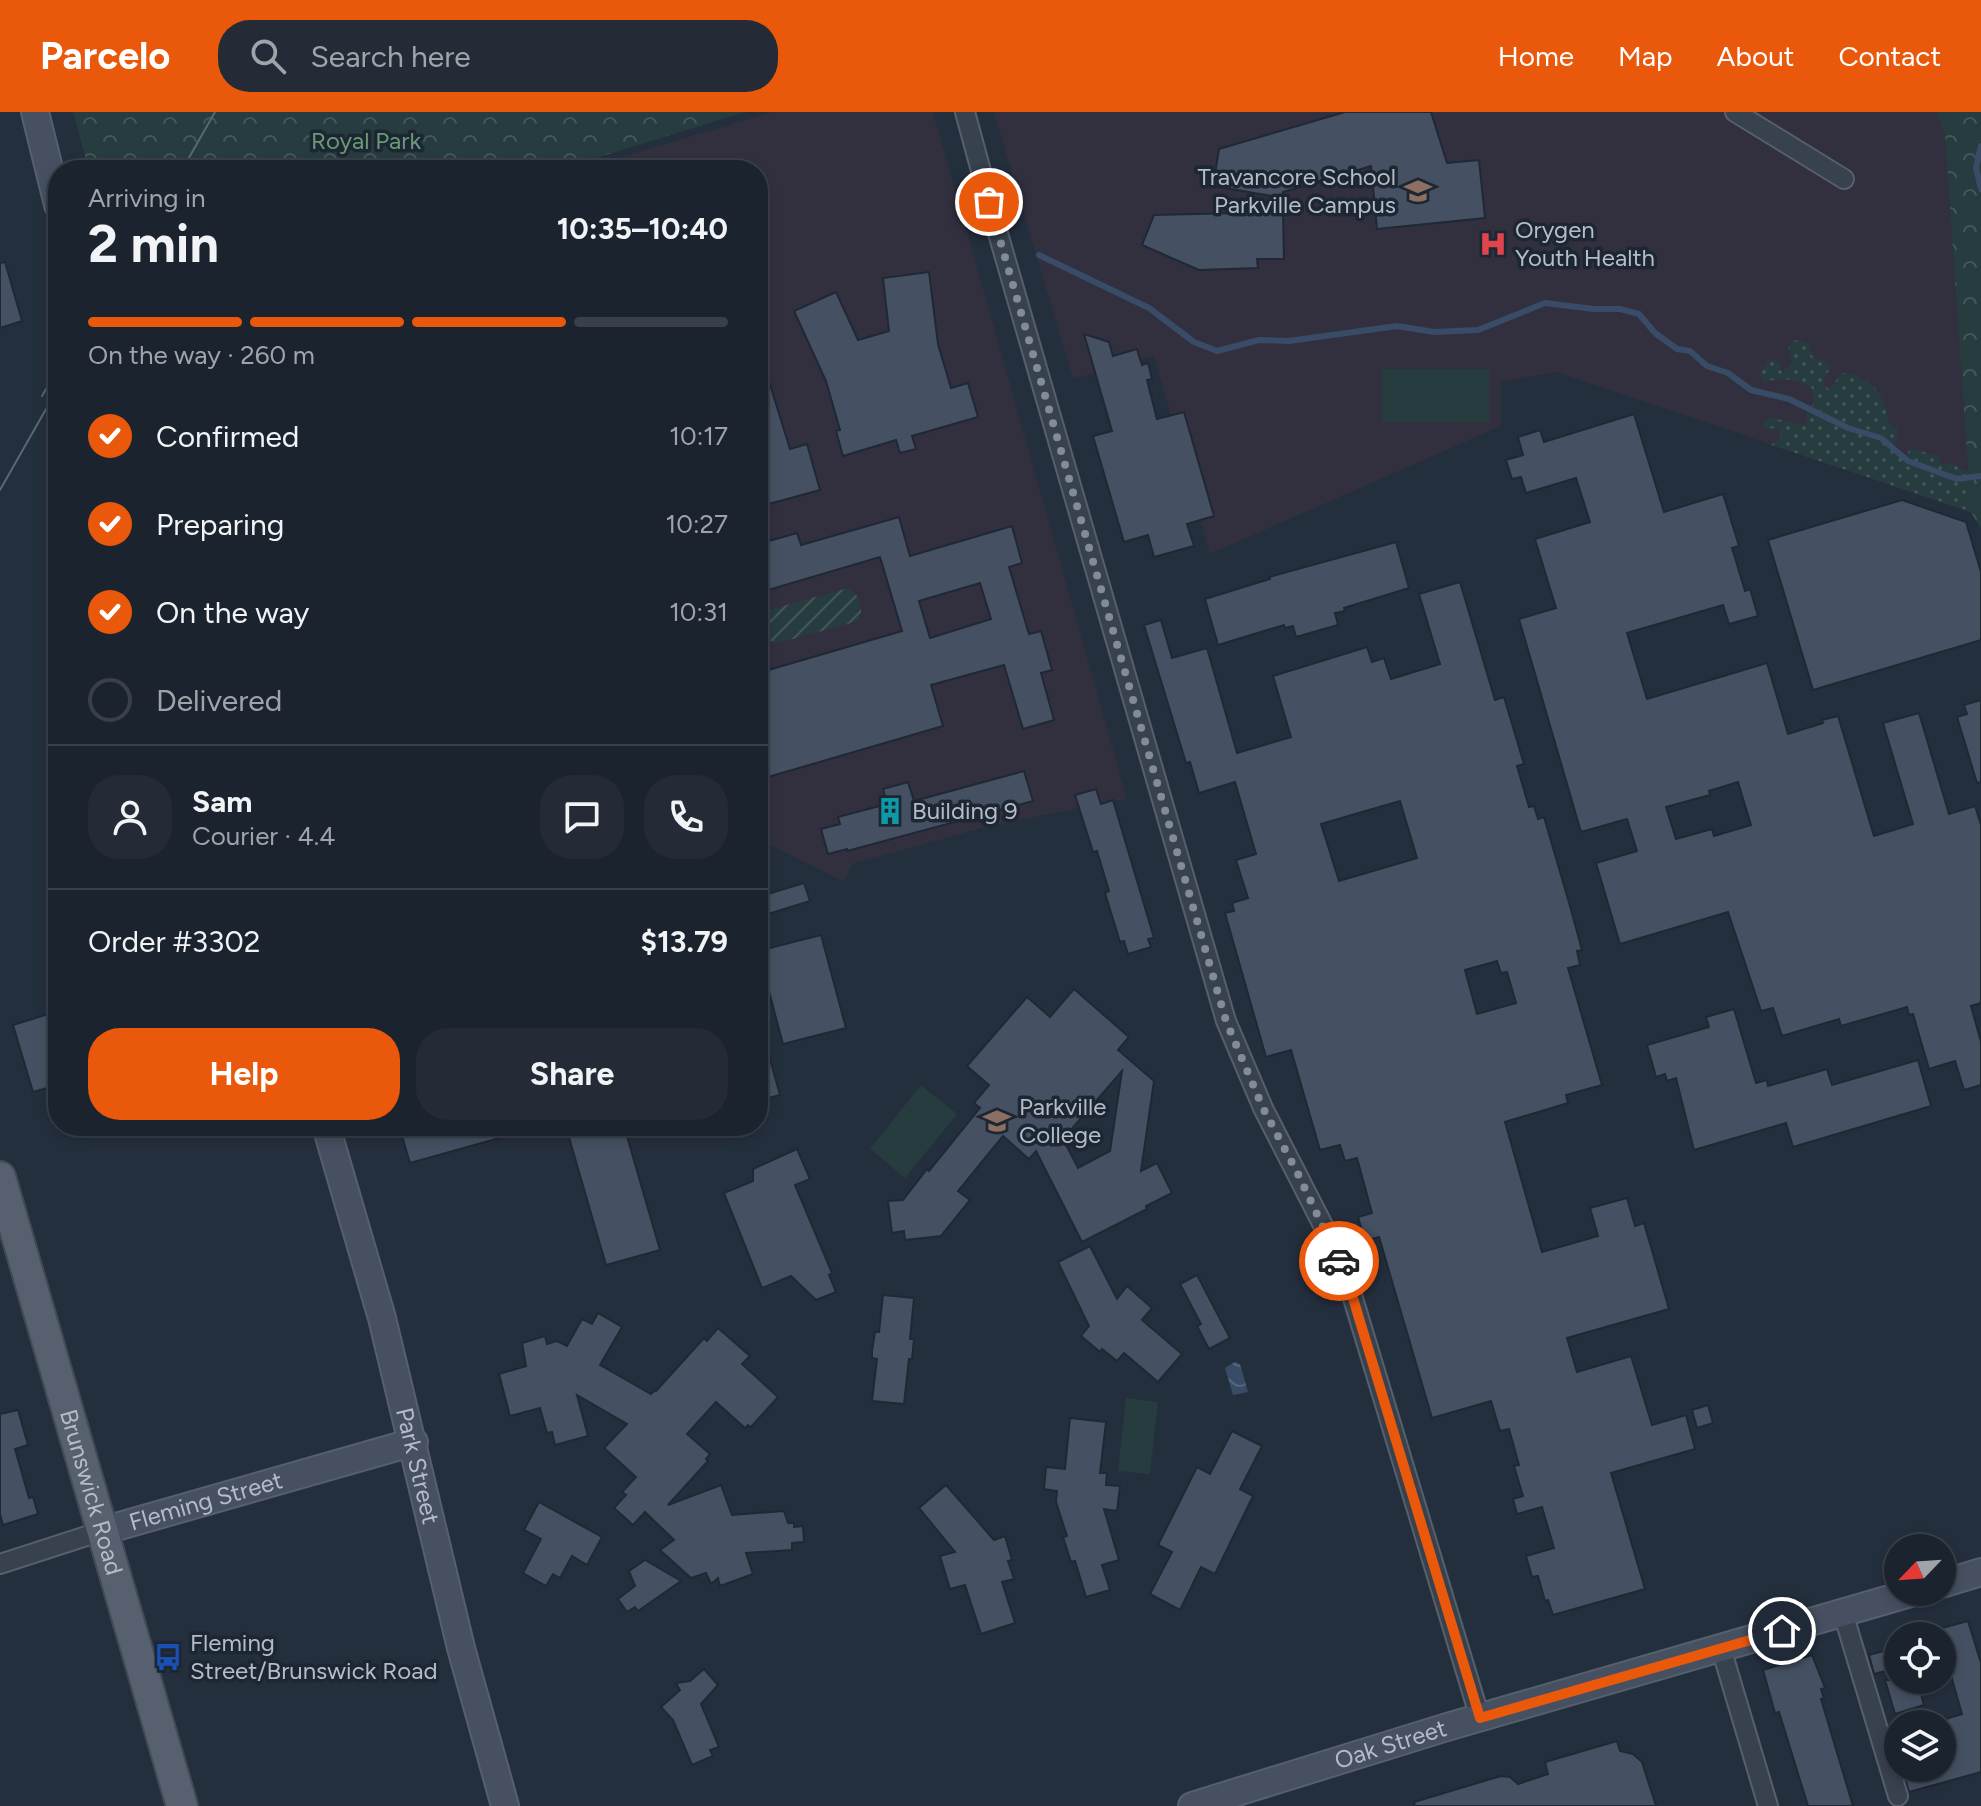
<!DOCTYPE html>
<meta charset="utf-8">
<style>
:root{--surface:#1b232e;--page:#242b36;--text:#f1f3f6;--muted:#a0a4aa;--line:#39404a;--accent:#ea580c}
body{margin:0;font-family:Figtree,sans-serif;background:var(--page);color:var(--text);height:100vh;display:flex;flex-direction:column;font-size:30px;white-space:nowrap}
*{box-sizing:border-box;margin:0}
p{font-size:26px;color:var(--muted)}
.icon{flex:none;width:44px;height:44px;fill:none;stroke:currentColor;stroke-width:2;stroke-linecap:round;stroke-linejoin:round}
.map{position:relative;flex:1;overflow:hidden}
.sheet{position:absolute;left:48px;top:48px;width:720px;height:976px;display:flex;flex-direction:column;background:var(--surface);border-radius:32px;box-shadow:0 4px 12px #0003,0 0 0 2px var(--line)}
.sheet>*{flex:none}
.needle{width:52px;rotate:245deg}
.fabs{position:absolute;left:1884px;top:1422px;display:grid;gap:16px}
.fabs a{display:grid;place-items:center;width:72px;height:72px;border-radius:50%;background:var(--surface);box-shadow:0 4px 12px #0003,0 0 0 2px var(--line);font-size:40px}
.pin{position:absolute;display:grid;place-items:center;width:68px;height:68px;color:#fff;margin:-34px;border:4px solid #fff;border-radius:50%;box-shadow:0 2px 8px #0007}
.courier{position:absolute;display:grid;place-items:center;width:80px;height:80px;margin:-40px;border:6px solid #ea580c;border-radius:50%;background:#fff;color:#222;box-shadow:0 2px 10px #0007}
.headline em{font-style:normal;font-weight:700}
.headline div{display:flex;flex-direction:column-reverse}
.headline{display:flex;align-items:center;justify-content:space-between;height:136px;padding:0 40px}
h1{font-size:52px;font-weight:700;line-height:60px}
.bar{display:grid;grid-template-columns:repeat(4,1fr);gap:12px 8px;align-content:center;height:96px;padding:0 40px}
.bar i{height:10px;border-radius:6px;background:var(--line)}
.bar .selected{background:var(--accent)}
.bar p{grid-column:span 4}
.line{display:flex;align-items:center;gap:20px;padding:0 40px;border-top:2px solid var(--line)}
.line div{flex:1}
.round{display:grid;place-items:center;flex:none;width:84px;height:84px;border-radius:32px;background:var(--page)}
ol{padding:0 40px;list-style:none}
li{display:flex;align-items:center;gap:24px;height:88px}
li p{margin-inline-start:auto}
li .icon{padding:8px;border-radius:50%;background:var(--accent);color:#fff;stroke-width:4}
li:last-child{color:var(--muted)}
li i{width:44px;height:44px;border:4px solid var(--line);border-radius:50%}
.primary-button{display:flex;gap:16px;margin-top:auto;padding:16px 40px}
.primary-button a{flex:1;height:92px;border-radius:32px;background:var(--accent);color:#fff;font-size:32px;font-weight:700;line-height:92px;text-align:center}
.primary-button a+a{background:var(--page);color:var(--text)}
header{display:flex;align-items:center;gap:48px;box-sizing:border-box;height:112px;padding:0 40px;background:var(--accent);color:#fff}
header strong{font-size:38px}
nav{display:flex;gap:44px;margin-inline-start:auto;font-size:28px}
.search{width:560px;height:72px;background:var(--page);display:flex;align-items:center;gap:20px;box-sizing:border-box;padding:0 28px;border-radius:32px;color:var(--muted);font-size:30px}
.map>svg:first-child{display:block}
.medical{fill:#32303f}
.grass{fill:url(#grass-dots)}
.park{fill:url(#park-crowns)}
.garden{fill:url(#garden-furrows)}
.pitch{fill:#263c3f}
.water{fill:url(#water-waves)}
.lines{fill:none;stroke-linecap:round;stroke-linejoin:round}
.stream{stroke:#394c67;stroke-width:6}
.building{fill:#455162;stroke:#1f2835;stroke-width:2;fill-rule:evenodd}
.street-casing{stroke:#565f6c;stroke-width:22}
.secondary-casing{stroke:#565f6c;stroke-width:30}
.primary-casing{stroke:#414a57;stroke-width:34}
.street{stroke:#38414e;stroke-width:18}
.secondary{stroke:#465061;stroke-width:26}
.primary{stroke:#56606e;stroke-width:30}
.tram{stroke:#5a6575;stroke-width:2}
.done{stroke:#828b98;stroke-width:8;stroke-dasharray:0 14.4}
.route{stroke:#ea580c;stroke-width:10}
.labels{text-anchor:middle;stroke-width:7;stroke-linejoin:round;paint-order:stroke}
.park-label{font-size:24px;fill:#6b9a76;stroke:#1d2633}
.poi-label{font-size:24px;fill:#b4bcc9;stroke:#1d2633;text-anchor:start}
.street-label{font-size:24px;fill:#b4bcc9;stroke:#1d2633}
</style>
<header>
<strong>Parcelo</strong>
<div class="search"><svg class="icon" aria-label="search" viewBox="0 0 24 24"><circle cx="10" cy="10" r="6"/><path d="M15 15l6 6"/></svg>Search here</div>
<nav><a>Home</a><a>Map</a><a>About</a><a>Contact</a></nav>
</header>
<div class="map">
<svg width="1981" height="1694" viewBox="0 0 1981 1694">
<defs>
<pattern id="grass-dots" width="8" height="8" patternUnits="userSpaceOnUse" patternTransform="scale(2)"><rect width="8" height="8" fill="#263c3f"/><path d="M2 2h.1M6 6h.1" fill="none" stroke="#435659" stroke-width="1.8" stroke-linecap="round"/></pattern>
<pattern id="park-crowns" width="20" height="18" patternUnits="userSpaceOnUse" patternTransform="scale(2)"><rect width="20" height="18" fill="#263c3f"/><path d="M2 6a3 3 0 1 1 6 0M12 15a3 3 0 1 1 6 0" fill="none" stroke="#435659"/></pattern>
<pattern id="garden-furrows" width="10" height="10" patternUnits="userSpaceOnUse" patternTransform="scale(2)"><rect width="10" height="10" fill="#263c3f"/><path d="M-1 1l2-2M0 10L10 0M9 11l2-2" fill="none" stroke="#435659"/></pattern>
<pattern id="water-waves" width="16" height="10" patternUnits="userSpaceOnUse" patternTransform="scale(2)"><rect width="16" height="10" fill="#394c67"/><path d="M0 5q4-4 8 0t8 0" fill="none" stroke="#53647b"/></pattern>
</defs>
<rect width="100%" height="100%" fill="#242f3e"/>
<g class="medical">
<path d="M772,0H933L1127,687L993,713L852,752L844,770L767,731L758,734V58H578Z"/>
<path d="M994,0H1936L1945,22L1971,400L1557,260L1501,270V314L1210,442L1154,244L1073,267Z"/>
</g>
<path class="grass" d="M1798,228L1809,232L1812,244L1832,253L1822,271L1830,278L1841,261C1869,259 1887,286 1889,311L1898,317L1896,327L1890,334L1907,348L1909,336L1938,344L1942,353L1949,351L1978,364L1981,416L1971,400L1771,333L1782,324L1776,316L1767,317L1762,313L1769,305L1807,314V296L1814,292L1812,276C1795,266 1783,266 1763,270L1760,262L1767,249L1775,248L1781,253L1780,258L1783,260L1792,251L1789,244L1795,240L1788,239L1791,229Z"/>
<g class="park">
<path d="M73,0H745L557,58H89Z"/>
<path d="M1936,0H1981V416L1971,400L1945,22Z"/>
</g>
<path class="garden" d="M848,476C860,483 865,498 858,509L775,532C762,524 760,512 765,499Z"/>
<g class="pitch">
<path d="M1382,257H1489V311L1382,310Z"/>
<path d="M921,973L957,1002L905,1066L870,1037Z"/>
<path d="M1126,1286L1158,1290L1150,1362L1118,1359Z"/>
</g>
<path class="water" d="M1235,1250L1240,1252L1248,1280L1233,1283L1225,1256Z"/>
<g class="lines">
<g class="stream">
<path d="M1981,34L1976,56L1981,77"/>
<path d="M1039,143L1149,196L1194,230L1217,239L1259,228L1289,229L1397,214L1434,220L1478,218L1545,191L1594,197H1620L1639,202L1655,221L1677,237L1690,239L1707,254L1728,261L1751,278L1789,287L1848,316L1881,326L1908,349L1957,367L1981,364"/>
</g>
</g>
<g class="building">
<path d="M1345,0H1431L1447,51L1479,48L1485,106L1377,117L1371,54L1283,80V86L1213,74L1219,37Z"/>
<path d="M1283,100L1284,147H1257L1258,156L1199,158L1142,133L1154,103Z"/>
<path d="M5,150L22,209L0,216V151Z"/>
<path d="M929,160L938,232L951,276L968,271L978,305L912,324L916,337L900,341L896,328L843,344L836,319L840,318L826,269L794,199L836,180L858,228L889,219L883,166Z"/>
<path d="M1084,222L1109,230L1113,244L1137,237L1142,253L1148,251L1152,267L1147,268L1157,307L1184,300L1214,404L1187,412L1194,434L1154,445L1148,423L1124,430L1093,324L1112,319Z"/>
<path d="M763,250L790,337L807,332L820,378L758,395V251Z"/>
<path d="M1634,302L1664,400L1723,382L1739,434L1732,436L1745,479L1750,477L1758,504L1729,512L1723,493L1627,521L1647,587L1767,551L1788,622L1823,611L1822,608L1838,604L1874,724L1913,712L1883,611L1919,601L1949,702L1975,694L1981,713V891L1971,894L1981,930V973L1964,978L1955,949L1929,957L1913,902L1909,903L1907,895L1841,914L1839,907L1782,924L1773,896L1761,899L1728,800L1620,832L1596,751L1637,739L1627,707L1581,720L1519,507L1556,496L1535,427L1590,410L1576,366L1526,381L1521,365L1512,367L1506,348L1523,343L1518,325L1540,318L1544,330ZM1738,670L1751,713L1714,724L1712,717L1676,727L1666,695L1710,683L1709,679Z"/>
<path d="M1902,388L1966,410L1981,460V528L1813,578L1768,428Z"/>
<path d="M899,405L910,444L1012,414L1022,451L1009,455L1029,522L1041,519L1052,558L1041,561L1054,608L1023,617L1004,553L931,573L943,614L768,665L758,630V561L902,519L880,445L758,481V432L797,421L801,433ZM980,471L991,507L930,526L919,489Z"/>
<path d="M1396,430L1409,476L1344,496L1345,499L1335,501L1338,513L1296,525L1293,514L1285,516L1284,513L1218,533L1205,487L1270,467L1269,465Z"/>
<path d="M1460,470L1495,588L1504,585L1524,652L1517,654L1529,695L1534,694L1538,707L1544,705L1570,794L1582,838L1577,839L1580,853L1568,856L1602,973L1566,983L1568,991L1505,1010L1542,1140L1598,1124L1590,1096L1627,1086L1635,1114L1644,1111L1669,1197L1567,1226L1577,1260L1631,1244L1652,1313L1686,1303L1695,1337L1611,1361L1645,1477L1553,1503L1548,1488L1545,1489L1538,1464L1532,1465L1526,1444L1554,1436L1542,1395L1517,1402L1513,1387L1523,1384L1514,1354L1519,1353L1509,1317L1500,1319L1491,1289L1432,1306L1379,1125L1365,1129L1358,1105L1372,1101L1357,1046L1345,1049L1340,1033L1320,1038L1291,938L1266,945L1225,801L1234,799L1232,791L1248,786L1236,748L1256,742L1235,670L1199,681L1190,650L1186,651L1144,513L1161,508L1172,546L1207,536L1237,641L1291,625L1273,564L1367,535L1372,550L1384,546L1391,567L1440,552L1419,482ZM1400,689L1417,746L1339,769L1321,712ZM1497,849L1501,861L1507,860L1516,891L1477,902L1465,858Z"/>
<path d="M1981,588V670L1977,671L1957,605L1967,602L1964,593Z"/>
<path d="M1024,659L1033,689L847,739V737L828,742L821,717L840,712L838,705L887,692L883,677L908,670L914,689Z"/>
<path d="M1096,677L1101,692L1113,688L1154,826L1148,827L1151,835L1128,842L1124,829L1120,830L1105,781L1109,779L1097,739L1093,740L1075,683Z"/>
<path d="M804,771L810,789L758,805V785Z"/>
<path d="M821,823L846,916L783,932L758,839Z"/>
<path d="M1074,877L1129,925L1118,938L1154,969L1141,1059L1157,1051L1172,1081L1146,1094L1147,1097L1082,1130L1036,1039L1029,1047L1003,1024L958,1079L970,1088L941,1124L905,1128L904,1119L892,1121L888,1089L903,1088L927,1057L929,1059L980,996L974,991L989,973L967,954L1027,885L1050,905ZM1122,959L1110,1039L1078,1056L1063,1027Z"/>
<path d="M1734,897L1756,971L1767,968L1768,974L1827,957L1832,973L1918,948L1931,994L1793,1035L1786,1011L1694,1038L1676,966L1667,969L1665,962L1656,965L1647,933L1709,915L1706,905Z"/>
<path d="M58,899V973L33,980L13,913Z"/>
<path d="M758,922H763L780,983L758,989Z"/>
<path d="M399,1014H524V1019L410,1051Z"/>
<path d="M594,1014H624L660,1138L606,1153L568,1022Z"/>
<path d="M797,1037L810,1067L795,1073L832,1161L829,1163L836,1180L816,1188L791,1164L762,1176L724,1081L753,1069V1057Z"/>
<path d="M1090,1134L1117,1187L1127,1174L1152,1196L1142,1208L1182,1242L1158,1270L1124,1241L1117,1249L1102,1237L1100,1240L1081,1224L1089,1214L1058,1150Z"/>
<path d="M1197,1163L1230,1226L1209,1237L1197,1214L1201,1212L1180,1172Z"/>
<path d="M883,1183L914,1186L910,1227H914L912,1247H909L904,1292L872,1289L877,1247L872,1246V1239L875,1220H879Z"/>
<path d="M598,1201L622,1215L600,1253L651,1282L655,1278L656,1279L704,1226L707,1229L718,1216L750,1244L742,1252L778,1285L751,1315L748,1313L745,1316L716,1290L687,1322L710,1342L706,1347L708,1349L668,1393L721,1373L732,1403L784,1399L788,1411H794V1415L803,1414L804,1430L792,1431V1438L746,1441L753,1462L720,1474L718,1466L711,1472L706,1461L691,1466L660,1438L674,1428L645,1400L633,1413L614,1396L626,1383L622,1380L636,1365L604,1336L627,1312L577,1283L588,1324L555,1333L552,1320L547,1321L540,1296L510,1304L499,1262L526,1254L522,1231L545,1224L547,1232L557,1229L567,1234L582,1207L592,1212Z"/>
<path d="M1708,1293L1713,1311L1697,1316L1692,1298Z"/>
<path d="M18,1298L28,1333L15,1337L29,1386L33,1385L38,1402L3,1413L0,1402V1302Z"/>
<path d="M1070,1306L1106,1310L1100,1361H1107L1106,1373L1120,1374L1117,1399L1104,1397L1119,1448L1102,1453L1110,1478L1086,1485L1075,1449L1071,1450L1063,1425L1067,1424L1056,1390L1057,1379L1044,1377L1046,1355L1065,1357Z"/>
<path d="M1232,1319L1262,1334L1240,1377L1253,1384L1215,1462L1201,1455L1180,1498L1150,1482L1172,1440L1158,1433L1197,1355L1210,1362Z"/>
<path d="M946,1373L994,1428L1005,1424L1012,1448L1008,1449L1014,1467L1002,1470L1015,1511L981,1522L965,1473L950,1477L940,1444L955,1440L919,1396Z"/>
<path d="M539,1390L602,1425L587,1453L572,1444L560,1466L553,1462L546,1474L523,1461L541,1427L524,1418Z"/>
<path d="M645,1448L681,1469L638,1499L635,1495L627,1500L618,1487L635,1474L629,1459Z"/>
<path d="M1968,1509L1981,1551V1660L1909,1680L1902,1656H1942V1649L1946,1648L1942,1635V1608L1962,1602L1948,1553L1942,1555V1516Z"/>
<path d="M1887,1538L1893,1557L1874,1562L1869,1543Z"/>
<path d="M1812,1543L1825,1576L1821,1577L1824,1587H1821L1853,1694H1808L1779,1600L1775,1601L1763,1558Z"/>
<path d="M704,1557L718,1573L701,1592L719,1635L710,1638L713,1644L692,1653L673,1608L661,1595L680,1578L676,1571L690,1569Z"/>
<path d="M1885,1568H1917L1924,1593L1895,1602Z"/>
<path d="M1617,1629L1620,1639L1633,1642L1642,1650L1656,1694H1415L1414,1690L1501,1664L1510,1665L1518,1672L1548,1662L1545,1650Z"/>
</g>
<g class="lines">
<g class="street-casing">
<g id="street">
<path d="M965,0L997,118L1226,909L1263,996L1330,1127L1352,1183L1480,1606"/>
<path d="M1735,0L1844,67"/>
<path d="M0,1452L102,1419"/>
<path d="M1843,1501L1898,1684"/>
<path d="M1721,1536L1768,1694"/>
</g>
</g>
<g class="secondary-casing">
<g id="secondary">
<path d="M35,0L58,93"/>
<path id="s1" d="M326,1014L382,1206L461,1536L505,1694"/>
<path id="s2" d="M102,1419L414,1330"/>
<path d="M1942,1472L1981,1460"/>
<path id="s3" d="M1192,1694L1447,1615L1914,1480"/>
</g>
</g>
<g class="primary-casing">
<g id="primary">
<path id="s4" d="M0,1065L182,1694"/>
</g>
</g>
<use href="#street" class="street"/>
<use href="#secondary" class="secondary"/>
<use href="#primary" class="primary"/>
<g class="tram">
<path d="M182,58L215,0"/>
<path d="M42,284L58,257"/>
<path d="M0,378L58,276"/>
</g>
</g>
<g class="lines">
<path class="done" d="M989,90L1226,909L1263,996L1298,1062L1339,1149"/>
<path class="route" d="M1339,1149L1352,1183L1480,1606L1782,1519"/>
</g>
<defs>
<g id="school-bare" transform="scale(2.16)"><path d="M0-5L7-2L0 1L-7-2ZM-4 1L0 2.5L4 1V4Q0 6-4 4Z" fill="#8d6e63" stroke="#1d2633" stroke-width="2.5" paint-order="stroke"/></g>
<g id="hospital-bare" transform="scale(2.16)"><path d="M-5-5h3v3.5h4V-5h3V5h-3V1.5h-4V5h-3Z" fill="#e0444e" stroke="#1d2633" stroke-width="2.5" paint-order="stroke"/></g>
<g id="building-bare" transform="scale(2.16)"><path d="M-4-6H4V6H1V3H-1V6H-4ZM-2.5-4.3h1.7v1.8h-1.7ZM.8-4.3h1.7v1.8H.8ZM-2.5-1h1.7V.8h-1.7ZM.8-1h1.7V.8H.8Z" fill="#0f9aa8" stroke="#1d2633" stroke-width="2.5" paint-order="stroke"/></g>
<g id="bus-bare" transform="scale(2.16)"><path d="M-5-6H5V4H4V6H2V4H-2V6H-4V4H-5ZM-3.5-4V0h7V-4ZM-3.5 1.2v1.5H-2V1.2ZM2 1.2v1.5H3.5V1.2Z" fill="#1a4fb4" stroke="#1d2633" stroke-width="2.5" paint-order="stroke"/></g>
</defs>
<g fill-rule="evenodd">
<use href="#school-bare" x="1418" y="79"/>
<use href="#hospital-bare" x="1493" y="132"/>
<use href="#building-bare" x="890" y="699"/>
<use href="#school-bare" x="997" y="1009"/>
<use href="#bus-bare" x="168" y="1545"/>
</g>
<g class="labels">
<g class="park-label">
<text x="366" y="37">Royal Park</text>
</g>
<g class="poi-label">
<text x="1396" y="73" text-anchor="end">Travancore School<tspan x="1396" dy="28">Parkville Campus</tspan></text>
<text x="1515" y="126">Orygen<tspan x="1515" dy="28">Youth Health</tspan></text>
<text x="912" y="707">Building 9</text>
<text x="1019" y="1003">Parkville<tspan x="1019" dy="28">College</tspan></text>
<text x="190" y="1539">Fleming<tspan x="190" dy="28">Street/Brunswick Road</tspan></text>
</g>
<g class="street-label">
<text dy="8" stroke="none"><textPath href="#s1" startOffset="352">Park Street</textPath></text>
<text dy="8" stroke="none"><textPath href="#s4" startOffset="328">Brunswick Road</textPath></text>
<text dy="8" stroke="none"><textPath href="#s2" startOffset="108">Fleming Street</textPath></text>
<text dy="8" stroke="none"><textPath href="#s3" startOffset="208">Oak Street</textPath></text>
</g>
</g>
</svg>
<div class="fabs">
<a><svg class="needle" viewBox="-14 -14 28 28"><path d="M0-13l5 13h-10z" fill="#e53935"/><path d="M0 13l5-13h-10z" fill="#a0a4aa"/></svg></a>
<a><svg class="icon" aria-label="locate" viewBox="0 0 24 24"><circle cx="12" cy="12" r="6"/><path d="M12 2v4M12 18v4M2 12h4M18 12h4"/></svg></a>
<a><svg class="icon" aria-label="layers" viewBox="0 0 24 24"><path d="M12 4l9 5-9 5-9-5zM3 14l9 5 9-5"/></svg></a>
</div>
<div class="pin" style="left:989px;top:90px;background:#ea580c"><svg class="icon" aria-label="bag" viewBox="0 0 24 24"><path d="M5 8h14l-1 12H6zM9 8a3 3 0 0 1 6 0"/></svg></div>
<div class="pin" style="left:1782px;top:1519px;background:#1f2937"><svg class="icon" aria-label="home" viewBox="0 0 24 24"><path d="M3 11l9-7 9 7M6 9v11h12V9"/></svg></div>
<div class="courier" style="left:1339px;top:1149px"><svg class="icon" aria-label="car" viewBox="0 0 24 24"><path d="M5 17H2v-5l4-1 3-4h7l3 4 3 1v5h-3M9 17h6M6 11h13"/><circle cx="7" cy="17" r="2"/><circle cx="17" cy="17" r="2"/></svg></div>
<section class="sheet">
<div class="headline"><div><h1>2 min</h1><p>Arriving in</p></div><em>10:35–10:40</em></div>
<div class="bar"><i class="selected"></i><i class="selected"></i><i class="selected"></i><i></i><p>On the way · 260 m</p></div>
<ol>
<li><svg class="icon" aria-label="check" viewBox="0 0 24 24"><path d="M5 12l5 5 9-10"/></svg>Confirmed<p>10:17</p></li>
<li><svg class="icon" aria-label="check" viewBox="0 0 24 24"><path d="M5 12l5 5 9-10"/></svg>Preparing<p>10:27</p></li>
<li><svg class="icon" aria-label="check" viewBox="0 0 24 24"><path d="M5 12l5 5 9-10"/></svg>On the way<p>10:31</p></li>
<li><i></i>Delivered</li>
</ol>
<div class="line" style="height:144px"><a class="round"><svg class="icon" aria-label="person" viewBox="0 0 24 24"><circle cx="12" cy="8" r="4"/><path d="M4 21q1-7 8-7t8 7"/></svg></a><div><b>Sam</b><p>Courier · 4.4</p></div><a class="round"><svg class="icon" aria-label="chat" viewBox="0 0 24 24"><path d="M4 5h16v11H9l-5 4z"/></svg></a><a class="round"><svg class="icon" aria-label="phone" viewBox="0 0 24 24"><path d="M5 4h4l2 5-3 2q2 4 5 5l2-3 5 2v4C11 20 4 13 5 4z"/></svg></a></div>
<div class="line" style="height:104px"><div>Order #3302</div><b>$13.79</b></div>
<div class="primary-button"><a>Help</a><a>Share</a></div>
</section>
</div>
